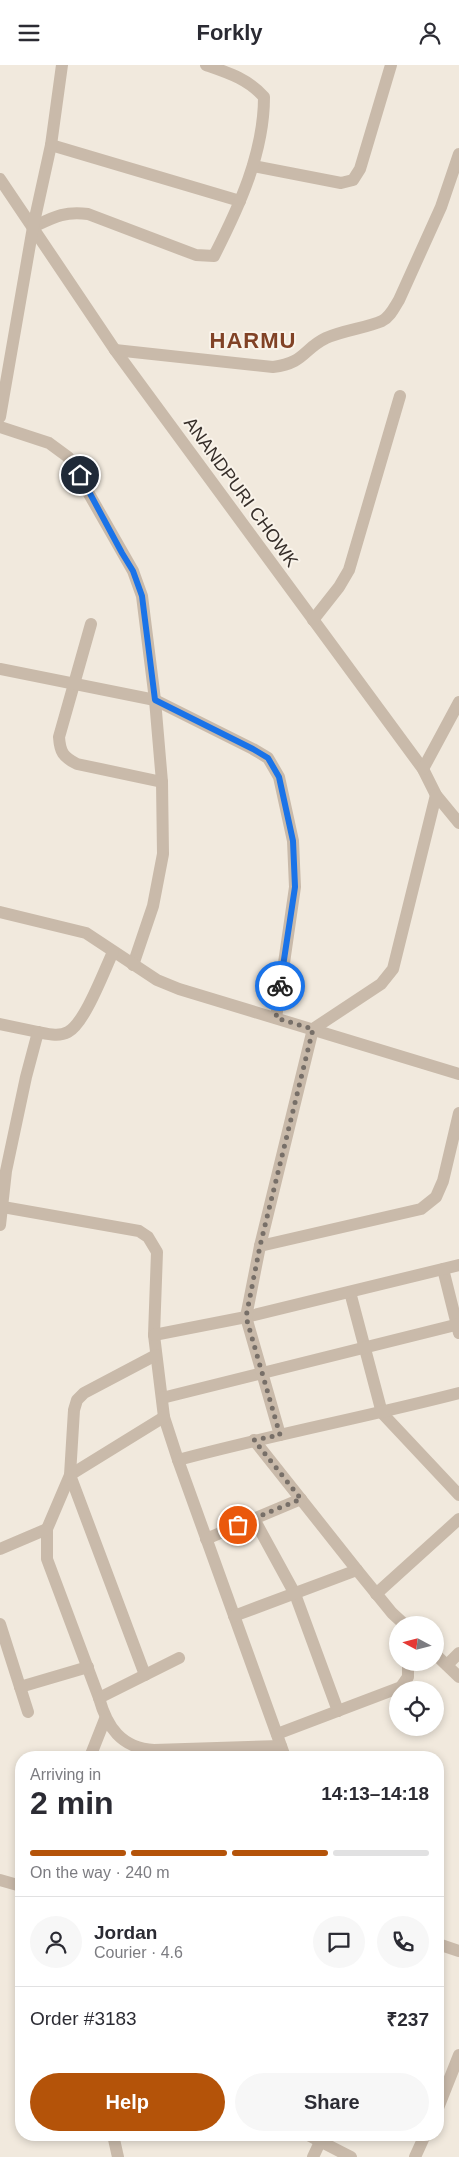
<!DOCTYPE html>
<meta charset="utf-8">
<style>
:root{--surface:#fff;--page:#f7f7f7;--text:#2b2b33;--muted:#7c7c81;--line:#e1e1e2;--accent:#b45309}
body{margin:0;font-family:Arial,sans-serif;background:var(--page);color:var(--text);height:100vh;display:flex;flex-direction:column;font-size:19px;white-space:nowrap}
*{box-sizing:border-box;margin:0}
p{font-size:16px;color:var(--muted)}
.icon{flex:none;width:28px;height:28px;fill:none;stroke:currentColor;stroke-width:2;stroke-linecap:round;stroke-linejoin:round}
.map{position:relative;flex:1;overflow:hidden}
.drawer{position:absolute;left:15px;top:1686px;width:429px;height:390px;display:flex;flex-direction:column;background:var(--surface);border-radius:20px;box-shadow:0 2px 8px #0003}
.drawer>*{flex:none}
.needle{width:32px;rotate:277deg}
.controls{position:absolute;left:389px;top:1551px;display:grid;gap:10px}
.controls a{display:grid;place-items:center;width:55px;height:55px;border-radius:50%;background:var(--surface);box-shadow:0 2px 8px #0003;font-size:25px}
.pin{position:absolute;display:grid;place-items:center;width:42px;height:42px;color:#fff;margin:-21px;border:2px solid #fff;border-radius:50%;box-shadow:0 1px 5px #0007}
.courier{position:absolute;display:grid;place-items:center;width:50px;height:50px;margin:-25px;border:4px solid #1a73e8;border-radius:50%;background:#fff;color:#222;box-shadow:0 1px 6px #0007}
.head em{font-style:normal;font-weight:600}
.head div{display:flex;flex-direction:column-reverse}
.head{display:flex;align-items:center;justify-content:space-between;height:85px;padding:0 15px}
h1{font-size:32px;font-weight:600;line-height:38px}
.bar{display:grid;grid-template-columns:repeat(4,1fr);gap:8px 5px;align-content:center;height:60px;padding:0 15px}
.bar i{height:6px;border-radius:4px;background:var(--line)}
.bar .on{background:var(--accent)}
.bar p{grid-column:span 4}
.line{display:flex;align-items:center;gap:12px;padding:0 15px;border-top:1px solid var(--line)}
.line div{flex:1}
.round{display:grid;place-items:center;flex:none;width:52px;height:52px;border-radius:26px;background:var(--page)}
.action{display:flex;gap:10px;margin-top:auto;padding:10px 15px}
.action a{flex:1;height:58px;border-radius:30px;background:var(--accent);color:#fff;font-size:20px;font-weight:600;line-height:58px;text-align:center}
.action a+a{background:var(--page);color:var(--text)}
header{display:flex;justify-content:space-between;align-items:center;height:65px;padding:0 15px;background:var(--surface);font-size:22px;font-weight:600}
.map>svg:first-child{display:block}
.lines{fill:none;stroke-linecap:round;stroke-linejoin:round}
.minor{stroke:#c9baaa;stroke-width:12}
.done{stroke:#776f68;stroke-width:5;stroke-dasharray:0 9}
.route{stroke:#1a73e8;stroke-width:6}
.labels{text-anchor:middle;stroke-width:4;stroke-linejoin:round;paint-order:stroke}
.street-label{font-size:18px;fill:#362e29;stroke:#f9f3ea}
.district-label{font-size:22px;font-weight:bold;letter-spacing:1px;fill:#814226;stroke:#f9f3ea}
</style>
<header><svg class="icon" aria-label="menu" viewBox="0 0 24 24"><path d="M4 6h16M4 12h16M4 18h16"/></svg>Forkly<svg class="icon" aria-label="person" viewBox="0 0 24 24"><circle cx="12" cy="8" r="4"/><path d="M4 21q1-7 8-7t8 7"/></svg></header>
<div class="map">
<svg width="459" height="2092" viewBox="0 0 459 2092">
<rect width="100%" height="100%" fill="#f1e9dd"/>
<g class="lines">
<g class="minor">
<path d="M51,80L240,136"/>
<path d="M253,101L341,118L353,115L360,104L391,0"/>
<path d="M0,114L115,285L423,704L436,730L459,758"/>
<path d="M33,162C54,152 64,146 88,149L196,190L214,191C239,142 264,88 264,32C248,14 229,8 206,0"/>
<path d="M115,285L273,302C305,298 303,284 326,273C344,265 366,263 382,256C390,252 394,243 399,235L441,142L459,89"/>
<path d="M0,352L33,162L51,80L62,0"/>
<path d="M0,362L49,378L68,392L133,506L142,531L155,635L162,717L163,789L153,841L133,900"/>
<path d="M313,555L339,522L349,505L400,331"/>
<path d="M91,559L59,672C60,687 63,692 77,699L162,717"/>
<path d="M0,604L155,635L253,684L268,693L279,712L293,776L295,822L276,953"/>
<path d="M423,704L459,637"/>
<path d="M0,847L86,868L157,915L179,924L459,1009"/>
<path d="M0,959L38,967"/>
<path d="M3,1142L139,1166L148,1172L157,1187L154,1270L164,1352L178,1395L285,1692"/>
<path d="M0,1160L6,1106L26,1012L38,967C48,969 59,972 68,967C85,958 104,906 113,887"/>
<path d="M260,1181L421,1144L436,1132L443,1116L459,1048"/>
<path d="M443,1204L459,1268"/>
<path d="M350,1227L382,1348L459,1430"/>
<path d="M154,1270L246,1252L459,1200"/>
<path d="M162,1333L459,1259"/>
<path d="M164,1352L70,1410L47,1464V1494L99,1633C107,1662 121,1683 154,1685L281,1681"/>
<path d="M280,1370L246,1252L260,1181L313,964L381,919L393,904L436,730"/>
<path d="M254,1375L357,1505L392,1548L405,1560"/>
<path d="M178,1395C271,1370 366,1352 459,1328"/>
<path d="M254,1454L295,1529L338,1646"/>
<path d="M206,1474L301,1434"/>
<path d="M0,1484L47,1464"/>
<path d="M376,1529L459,1454"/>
<path d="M234,1551L357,1505"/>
<path d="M0,1559L28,1647"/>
<path d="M435,1589L459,1612"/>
<path d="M447,1600L459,1588"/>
<path d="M145,1610L70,1410L74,1345L77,1335L84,1328L156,1290"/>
<path d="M20,1622L88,1602"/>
<path d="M99,1633L179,1593"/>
<path d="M277,1669L401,1622L408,1612V1598"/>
<path d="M90,1692L105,1654"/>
<path d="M0,1815L21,1821"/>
<path d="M438,1879L459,1886"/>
<path d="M438,2043L459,1990"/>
<path d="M113,2070L118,2092"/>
<path d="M308,2070L351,2092"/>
<path d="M313,2092L320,2077"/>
<path d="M415,2092L425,2070"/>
</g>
</g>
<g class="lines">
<path class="done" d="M238,1460L301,1434L254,1375L280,1370L246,1252L260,1181L313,964L276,953L280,921"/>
<path class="route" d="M80,410L122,488L133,506L142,531L155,635L253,684L268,693L279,712L293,776L295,822L280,921"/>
</g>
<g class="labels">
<g class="street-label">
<text transform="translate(241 427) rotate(54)" y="6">ANANDPURI CHOWK</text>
</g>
<g class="district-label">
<text x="253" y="283">HARMU</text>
</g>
</g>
</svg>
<div class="controls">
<a><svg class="needle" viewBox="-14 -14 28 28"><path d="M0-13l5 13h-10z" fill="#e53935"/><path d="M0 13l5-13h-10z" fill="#7c7c81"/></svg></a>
<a><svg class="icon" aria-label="locate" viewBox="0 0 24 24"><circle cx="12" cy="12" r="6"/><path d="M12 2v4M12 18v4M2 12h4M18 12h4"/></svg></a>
</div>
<div class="pin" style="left:238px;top:1460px;background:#ea580c"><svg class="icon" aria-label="bag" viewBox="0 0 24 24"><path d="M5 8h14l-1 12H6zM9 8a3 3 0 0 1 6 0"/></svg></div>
<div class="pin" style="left:80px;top:410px;background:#1f2937"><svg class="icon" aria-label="home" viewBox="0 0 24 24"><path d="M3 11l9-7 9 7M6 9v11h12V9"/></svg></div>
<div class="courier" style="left:280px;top:921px"><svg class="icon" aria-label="bike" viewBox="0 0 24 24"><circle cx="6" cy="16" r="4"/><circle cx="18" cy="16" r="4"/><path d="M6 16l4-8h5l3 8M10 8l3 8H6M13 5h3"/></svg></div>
<section class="drawer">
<div class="head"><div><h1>2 min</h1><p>Arriving in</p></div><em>14:13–14:18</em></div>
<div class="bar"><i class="on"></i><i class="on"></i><i class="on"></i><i></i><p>On the way · 240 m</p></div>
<div class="line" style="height:90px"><a class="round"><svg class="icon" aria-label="person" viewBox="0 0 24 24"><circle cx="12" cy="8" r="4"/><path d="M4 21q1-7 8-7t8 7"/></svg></a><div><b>Jordan</b><p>Courier · 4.6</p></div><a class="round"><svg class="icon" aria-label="chat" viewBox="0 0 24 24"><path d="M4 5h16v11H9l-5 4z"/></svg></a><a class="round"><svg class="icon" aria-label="phone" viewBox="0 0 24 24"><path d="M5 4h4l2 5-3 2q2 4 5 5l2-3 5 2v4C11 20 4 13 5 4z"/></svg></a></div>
<div class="line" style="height:65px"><div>Order #3183</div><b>₹237</b></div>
<div class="action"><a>Help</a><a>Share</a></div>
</section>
</div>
